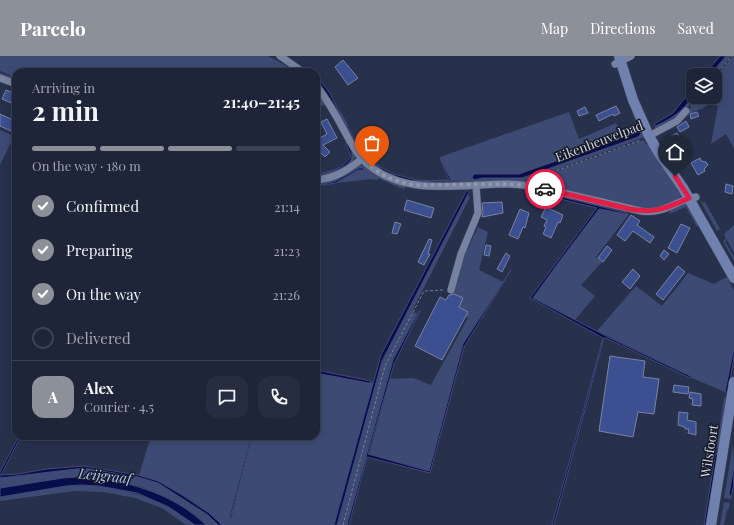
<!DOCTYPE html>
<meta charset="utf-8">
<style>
:root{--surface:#1e2539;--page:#262d41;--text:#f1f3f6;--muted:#a1a5ae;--line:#3c4253;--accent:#8c9099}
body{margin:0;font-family:"Playfair Display",serif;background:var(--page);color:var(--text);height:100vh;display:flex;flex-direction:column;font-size:15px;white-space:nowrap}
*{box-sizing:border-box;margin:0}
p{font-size:13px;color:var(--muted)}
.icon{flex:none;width:22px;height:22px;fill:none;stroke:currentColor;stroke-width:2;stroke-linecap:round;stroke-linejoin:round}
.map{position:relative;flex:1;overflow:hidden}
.side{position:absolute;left:12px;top:12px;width:308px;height:372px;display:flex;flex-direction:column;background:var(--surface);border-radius:12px;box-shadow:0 2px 10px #0003,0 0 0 1px var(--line)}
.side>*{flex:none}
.controls{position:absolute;left:686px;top:12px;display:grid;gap:8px}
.controls a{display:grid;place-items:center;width:36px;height:36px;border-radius:8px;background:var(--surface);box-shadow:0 2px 10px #0003,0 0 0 1px var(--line);font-size:20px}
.pin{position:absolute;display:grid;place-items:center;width:34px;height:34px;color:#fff;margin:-41px -17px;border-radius:50% 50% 50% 0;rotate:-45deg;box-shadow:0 0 4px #0007}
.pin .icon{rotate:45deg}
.courier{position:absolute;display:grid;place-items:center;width:40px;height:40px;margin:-20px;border:3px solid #e11d48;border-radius:50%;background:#fff;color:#222;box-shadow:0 1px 5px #0007}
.headline em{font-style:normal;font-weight:700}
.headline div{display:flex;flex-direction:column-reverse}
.headline{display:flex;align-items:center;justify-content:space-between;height:68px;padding:0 20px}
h1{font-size:26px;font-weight:700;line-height:30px}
.bar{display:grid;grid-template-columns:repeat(4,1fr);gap:6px 4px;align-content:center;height:48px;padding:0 20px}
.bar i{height:5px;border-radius:3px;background:var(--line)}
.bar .current{background:var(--accent)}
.bar p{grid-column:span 4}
.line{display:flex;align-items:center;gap:10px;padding:0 20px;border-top:1px solid var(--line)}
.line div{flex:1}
.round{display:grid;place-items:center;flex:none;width:42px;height:42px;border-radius:12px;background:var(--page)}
ol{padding:0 20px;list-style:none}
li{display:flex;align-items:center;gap:12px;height:44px}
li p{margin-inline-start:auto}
li .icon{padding:4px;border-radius:50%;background:var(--accent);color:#fff;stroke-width:4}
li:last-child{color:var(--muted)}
li i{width:22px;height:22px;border:2px solid var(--line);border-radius:50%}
header{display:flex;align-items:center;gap:24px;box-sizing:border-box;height:56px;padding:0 20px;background:var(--accent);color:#fff}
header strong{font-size:19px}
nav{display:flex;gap:22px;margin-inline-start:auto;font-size:14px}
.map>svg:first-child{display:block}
.green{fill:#3d4b74;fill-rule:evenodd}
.water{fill:#080d4b;stroke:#424878}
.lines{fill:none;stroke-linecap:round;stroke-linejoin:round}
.stream{stroke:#424878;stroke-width:2}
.building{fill:#3b4f91;stroke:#7783a2}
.street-casing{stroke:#454d63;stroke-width:8}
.secondary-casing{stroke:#454d63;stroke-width:11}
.path{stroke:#787f96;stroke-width:1;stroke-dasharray:3 2;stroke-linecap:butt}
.street{stroke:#7682a0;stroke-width:7}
.secondary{stroke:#7181af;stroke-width:10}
.done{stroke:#9299ae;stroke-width:4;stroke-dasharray:0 7.2}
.route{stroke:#e11d48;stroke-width:5}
.labels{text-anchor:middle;stroke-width:3;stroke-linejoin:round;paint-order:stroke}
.street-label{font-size:13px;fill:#cbd1e2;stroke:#161a26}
.water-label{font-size:14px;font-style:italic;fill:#aec3fd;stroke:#161a26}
</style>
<header>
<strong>Parcelo</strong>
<nav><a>Map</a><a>Directions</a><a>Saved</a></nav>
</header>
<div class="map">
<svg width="734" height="469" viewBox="0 0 734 469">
<rect width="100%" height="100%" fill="#28314c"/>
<g class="green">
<path d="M0,0H268L283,8L295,16H16V27L0,20V17L9,20L10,19L0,15Z"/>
<path d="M726,0H731L715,19H710Z"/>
<path d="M733,0H734V92L726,78L711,88L718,50L710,48L701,53L689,58L687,56L699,41H715V22Z"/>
<path d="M316,21L340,59L341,58C348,70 353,84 362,95C364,99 369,103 373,106C392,122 407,124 429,124L430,126L466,125L451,124L440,101L569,56L579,83L616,67L624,79L639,73L632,56L635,57L645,79L642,82L621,90L520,127L414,126L388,119L363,100L316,26ZM639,76L576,103L522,122H479L474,118H519Z"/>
<path d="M316,32L340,74L326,49H322L316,61V38L320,44L321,43L316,36Z"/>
<path d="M693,39V41H697L679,61L655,73V70C674,64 681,54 693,39Z"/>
<path d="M0,74L14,80L0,109Z"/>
<path d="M344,82L346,83L355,100L354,105L336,117L316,122V119C329,117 351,113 352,98Z"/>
<path d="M643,84L646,88H650L682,139C675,151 654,153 641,153L526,126Z"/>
<path d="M358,109L366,110L387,125L405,130V133L400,132L378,122V124L371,123L336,127L358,114H362L359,112L332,127L316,129V126Z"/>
<path d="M467,139L470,141L412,255L417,258L393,304L347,469H337L382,305Z"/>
<path d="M561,140L627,155V156L562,141L558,142Z"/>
<path d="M702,145L703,147L705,146L720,173L717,175L701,146Z"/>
<path d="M685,147L690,150L699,166L697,171L686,151L669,158L670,153Z"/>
<path d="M599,153H600L629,158L596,201L602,206L581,229L595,240L575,264L533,242L559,206Z"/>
<path d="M734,169V197L727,184L725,185L734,201V205L723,185L726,183L724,178Z"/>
<path d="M478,171L488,176L479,214L503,226L463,288L430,414L427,415L369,399L390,323L413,322L431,329L468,262L449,251L461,207Z"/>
<path d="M688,217L714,228L727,221L734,235V292L725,336L692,322L691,320L597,275L636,230L662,250Z"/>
<path d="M316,316L373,327L334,469H222C199,447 170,429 139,419L151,380H251L230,462L231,463L252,380H316Z"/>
<path d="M725,341L728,345L719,391H717L724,342Z"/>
<path d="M733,388L734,410L729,439L732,440L731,443L724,442Z"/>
<path d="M84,412L138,421L158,427L208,459L218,469H206L191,456L156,437L139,430L90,420L63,422L0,432V421L20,420L45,416Z"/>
<path d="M81,429C125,432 160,441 195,469H186L162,452L135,442L104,436L75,435L0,445V441L45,432Z"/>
<path d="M724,446L730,447L729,453L727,454L724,469H720Z"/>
</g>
<g class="water">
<path d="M720,0H726L710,19H704Z"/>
<path d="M317,21L329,36L341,59L316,22Z"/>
<path d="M693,32C693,50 670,64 655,70L654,68L673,57Z"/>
<path d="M345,67L364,96L377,109L393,118L421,125C392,126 368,107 354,83C351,78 347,72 345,67Z"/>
<path d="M639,76H641V78L638,81L522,122H482L475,124L472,122L474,118H519Z"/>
<path d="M347,86C349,90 352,94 352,98C354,112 325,118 316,119V118C330,116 344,113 351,100L346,88Z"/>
<path d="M440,102L451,124H466L429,125L449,124Z"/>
<path d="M359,112H363L364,114H358L336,127L316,130L336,125Z"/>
<path d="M467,134L469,136L382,305L337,469H334L381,299Z"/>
<path d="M562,141L627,157L626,158L600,153H599L559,206L533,242L610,282L692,321L690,322L606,282H604L554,469H552L603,282L530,242L597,152L560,143Z"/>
<path d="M511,214L464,291L430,417L367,401L349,469H347L393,304L419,255H420L394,308L368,398L429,415L463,288Z"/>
<path d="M734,292V301L728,336H725Z"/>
<path d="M316,314L371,325V326L369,327L321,318L316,316Z"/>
<path d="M19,380H21L1,419L18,418L46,413L84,410L138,419L158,425L182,439L209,457L222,469H218L208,459L158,427L138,421L84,412L0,422V416Z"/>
<path d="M251,380H252L230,463L229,462Z"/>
<path d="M717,397L718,399L706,469H704L715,400Z"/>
<path d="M734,410C734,420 734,433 731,440L729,439Z"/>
<path d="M90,420C134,428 172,437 206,469H195L169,451L137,437L99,430L81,429L66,430L0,441V432L63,422Z"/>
</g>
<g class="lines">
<g class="stream">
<path d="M340,57L347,69"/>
<path d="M718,391L726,342"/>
</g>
</g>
<g class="building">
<path d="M343,4L358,22L348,29L335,11Z"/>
<path d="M6,34L16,38V49L2,43Z"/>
<path d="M616,50L620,57L614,60L613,58L599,65L596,59Z"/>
<path d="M585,51L588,57L579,60L577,55Z"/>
<path d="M697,56L699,60L691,63L690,58Z"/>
<path d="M0,58L15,65L11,75L0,70Z"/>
<path d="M327,63L337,82L323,89L330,96L325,101L316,92V84L327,78L321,66Z"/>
<path d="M686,65L689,71L680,76L677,71Z"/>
<path d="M677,77L681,83L668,92L663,84Z"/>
<path d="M700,102L701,105L706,106L708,109L704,113L705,115L698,119L691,107Z"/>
<path d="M726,128L733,130L732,138L725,136Z"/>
<path d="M407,144L434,152L431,162L404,154Z"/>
<path d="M502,146L503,157L482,161L483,157L482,147Z"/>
<path d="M546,151L563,159L560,167L558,166L551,182L543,178L546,171L544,170L547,164L541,161Z"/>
<path d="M520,153L529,157L525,172L523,171L518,183L509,179Z"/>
<path d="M631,159L640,165L637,169L654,181L650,187L633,175L625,185L617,179Z"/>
<path d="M395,166L401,168L397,178L392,177Z"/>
<path d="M681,168L690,172L677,197L668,192Z"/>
<path d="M429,183L432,184L428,198H430L424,209L418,206Z"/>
<path d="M486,189L491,190L489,200L484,199Z"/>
<path d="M607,190L612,194L603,206L598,202Z"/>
<path d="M664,194L669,198L664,204L660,200Z"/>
<path d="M506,197L510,200L502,216L497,213Z"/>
<path d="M678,210L685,216L663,244L656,238Z"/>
<path d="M633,213L640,220L630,233L622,226Z"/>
<path d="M454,238L463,242L459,251L468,256L442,304L415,290L440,241L446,244L449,239Z"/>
<path d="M610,300L645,305L643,321L659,323L654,358L638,356L633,381L599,375Z"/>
<path d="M674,329L689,331L688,338L673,336Z"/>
<path d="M690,336L701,338V350L692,349L693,343L689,342Z"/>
<path d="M679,356L688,357L687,364L696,366V379L688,377L689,373H685V371L678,369Z"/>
</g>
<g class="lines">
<g class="street-casing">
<g id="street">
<path d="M280,0L303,16"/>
<path d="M615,8L631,0"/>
<path d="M0,22L16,28"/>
<path d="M316,29C328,45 337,61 346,78C351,87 356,97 363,104C401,142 459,128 507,128C518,128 528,130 538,131L641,155C648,156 654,156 660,154C673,150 683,143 696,141"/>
<path d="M649,80L677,65L686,55"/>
<path d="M316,124C336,122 346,115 362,103"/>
<path d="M451,234L461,198L478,157L476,129"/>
</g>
</g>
<g class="secondary-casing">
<g id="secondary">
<path d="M619,0L633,44L649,80L660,99L683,132L734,222"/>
<path d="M711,469L734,326"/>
</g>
</g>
<g class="path">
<path d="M715,20L732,0"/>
<path d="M691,50L698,41"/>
<path d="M533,123L641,84"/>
<path d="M343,469L385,310L424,235L444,234"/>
</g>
<use href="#street" class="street"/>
<use href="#secondary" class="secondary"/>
</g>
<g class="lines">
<path class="done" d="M372,111C385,122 399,126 415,129L507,128L522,129L545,133"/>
<path class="route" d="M545,133L630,153C654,158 667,152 689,142L675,120"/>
</g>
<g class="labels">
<g class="street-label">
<text transform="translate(599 85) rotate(-21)" y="5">Eikenheuvelpad</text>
<text transform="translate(709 395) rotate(-81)" y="5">Wilsfoort</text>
</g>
<g class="water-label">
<text transform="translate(105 420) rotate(6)" y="5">Leijgraaf</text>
</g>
</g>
</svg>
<div class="controls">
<a><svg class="icon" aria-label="layers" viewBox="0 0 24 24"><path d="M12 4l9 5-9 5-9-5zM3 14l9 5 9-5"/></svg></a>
</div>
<div class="pin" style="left:372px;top:111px;background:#ea580c"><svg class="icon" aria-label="bag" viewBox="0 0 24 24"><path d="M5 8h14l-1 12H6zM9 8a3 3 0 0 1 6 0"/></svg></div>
<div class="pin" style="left:675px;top:120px;background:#1f2937"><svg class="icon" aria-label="home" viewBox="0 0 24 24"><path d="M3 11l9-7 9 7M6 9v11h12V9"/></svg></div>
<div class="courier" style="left:545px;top:133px"><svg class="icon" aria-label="car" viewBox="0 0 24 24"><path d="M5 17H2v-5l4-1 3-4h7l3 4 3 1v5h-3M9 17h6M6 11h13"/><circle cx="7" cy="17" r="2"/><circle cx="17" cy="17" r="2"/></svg></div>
<section class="side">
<div class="headline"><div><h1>2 min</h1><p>Arriving in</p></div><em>21:40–21:45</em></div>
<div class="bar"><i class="current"></i><i class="current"></i><i class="current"></i><i></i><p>On the way · 180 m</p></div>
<ol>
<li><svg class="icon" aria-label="check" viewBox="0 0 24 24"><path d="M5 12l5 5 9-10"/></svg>Confirmed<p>21:14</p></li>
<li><svg class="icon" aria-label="check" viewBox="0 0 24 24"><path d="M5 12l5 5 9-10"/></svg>Preparing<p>21:23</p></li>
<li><svg class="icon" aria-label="check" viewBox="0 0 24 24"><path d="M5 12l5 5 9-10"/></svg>On the way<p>21:26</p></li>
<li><i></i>Delivered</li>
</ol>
<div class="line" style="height:72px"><b class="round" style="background:var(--accent);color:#fff">A</b><div><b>Alex</b><p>Courier · 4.5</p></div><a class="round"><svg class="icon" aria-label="chat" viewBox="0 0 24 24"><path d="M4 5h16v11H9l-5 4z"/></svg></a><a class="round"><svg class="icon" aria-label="phone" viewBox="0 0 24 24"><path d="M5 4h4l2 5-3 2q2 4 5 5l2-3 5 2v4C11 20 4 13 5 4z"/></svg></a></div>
</section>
</div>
